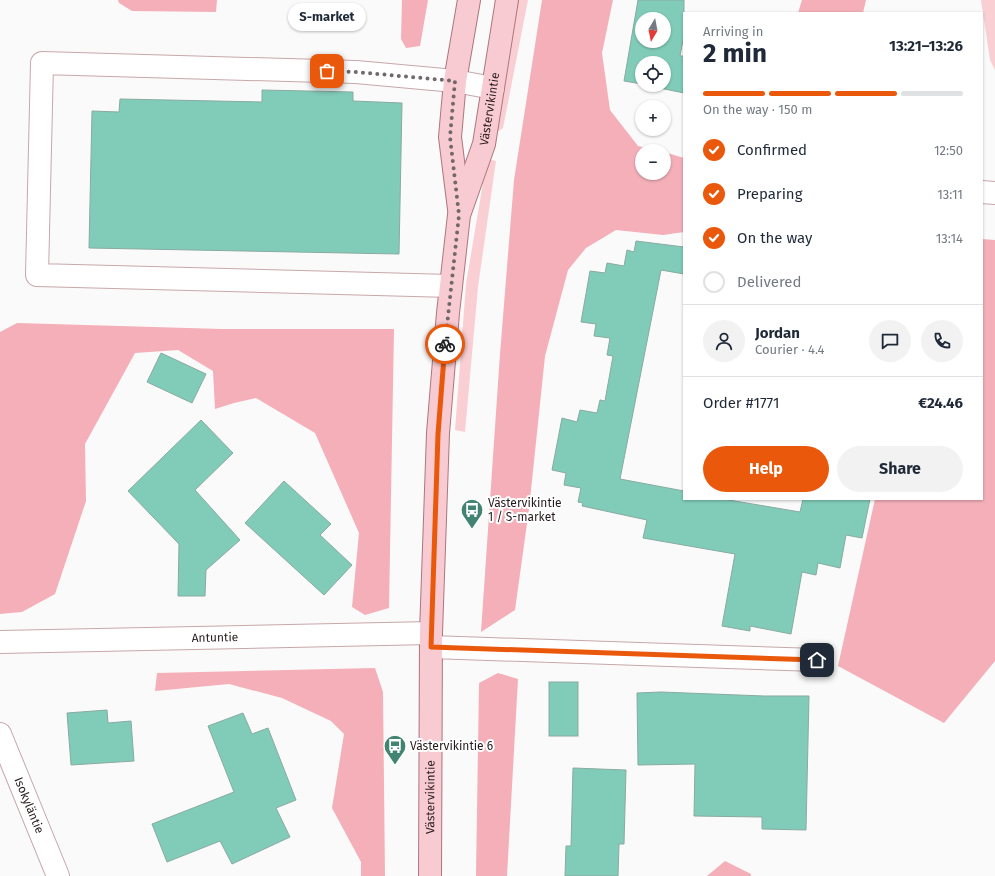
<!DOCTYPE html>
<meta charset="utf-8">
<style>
:root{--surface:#fff;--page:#f2f2f3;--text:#1f2937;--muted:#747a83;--line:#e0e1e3;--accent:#ea580c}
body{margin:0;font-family:"Fira Sans",sans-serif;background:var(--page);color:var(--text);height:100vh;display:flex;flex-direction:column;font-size:15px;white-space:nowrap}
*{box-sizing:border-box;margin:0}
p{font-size:13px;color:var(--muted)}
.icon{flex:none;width:22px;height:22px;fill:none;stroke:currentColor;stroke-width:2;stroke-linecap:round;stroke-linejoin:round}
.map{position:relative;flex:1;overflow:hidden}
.side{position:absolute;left:683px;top:12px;width:300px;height:488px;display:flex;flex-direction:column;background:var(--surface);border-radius:0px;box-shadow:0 1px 3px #0004}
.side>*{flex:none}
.needle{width:26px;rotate:190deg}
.tools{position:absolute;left:635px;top:12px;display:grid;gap:8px}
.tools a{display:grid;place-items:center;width:36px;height:36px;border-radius:50%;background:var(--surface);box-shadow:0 1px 3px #0004;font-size:20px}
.pin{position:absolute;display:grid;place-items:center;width:34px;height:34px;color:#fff;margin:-17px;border-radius:8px;box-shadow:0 2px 6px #0006}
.courier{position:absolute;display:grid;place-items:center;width:40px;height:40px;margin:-20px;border:3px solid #ea580c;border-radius:50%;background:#fff;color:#222;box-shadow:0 1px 5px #0007}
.bubble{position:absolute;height:28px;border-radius:14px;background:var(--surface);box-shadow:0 1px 3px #0004;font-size:13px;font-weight:700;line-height:28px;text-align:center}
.summary em{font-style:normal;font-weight:700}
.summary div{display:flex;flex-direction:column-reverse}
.summary{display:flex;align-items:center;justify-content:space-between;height:68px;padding:0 20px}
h1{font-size:26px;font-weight:700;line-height:30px}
.bar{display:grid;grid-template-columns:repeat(4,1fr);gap:6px 4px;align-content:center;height:48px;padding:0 20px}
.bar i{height:5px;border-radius:3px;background:var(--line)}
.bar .on{background:var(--accent)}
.bar p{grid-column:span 4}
.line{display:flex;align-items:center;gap:10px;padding:0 20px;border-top:1px solid var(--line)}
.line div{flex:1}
.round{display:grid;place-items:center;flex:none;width:42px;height:42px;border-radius:21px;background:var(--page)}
ol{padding:0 20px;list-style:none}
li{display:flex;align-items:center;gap:12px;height:44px}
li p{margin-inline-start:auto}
li .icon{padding:4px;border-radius:50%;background:var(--accent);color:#fff;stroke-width:4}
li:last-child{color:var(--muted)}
li i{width:22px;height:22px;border:2px solid var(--line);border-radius:50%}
.action{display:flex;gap:8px;margin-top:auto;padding:8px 20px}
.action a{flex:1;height:46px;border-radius:24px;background:var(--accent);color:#fff;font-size:16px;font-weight:700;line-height:46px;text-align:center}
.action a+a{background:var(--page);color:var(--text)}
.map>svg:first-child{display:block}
.green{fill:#facfd4}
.forest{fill:#f4afb8}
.building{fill:#80ccb8;stroke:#89aaa0;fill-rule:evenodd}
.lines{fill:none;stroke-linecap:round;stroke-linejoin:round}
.minor-casing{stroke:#c8a7ab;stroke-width:24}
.major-casing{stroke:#ac767e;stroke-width:24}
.minor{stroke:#fff;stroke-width:22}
.major{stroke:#f8cad1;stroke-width:22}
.done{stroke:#71686a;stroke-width:4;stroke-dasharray:0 7.2}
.route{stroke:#ea580c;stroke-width:5}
.labels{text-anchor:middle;stroke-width:4;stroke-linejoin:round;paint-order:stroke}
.street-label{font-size:12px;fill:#271a1c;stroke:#fff}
.poi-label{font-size:12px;fill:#271a1c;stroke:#fff;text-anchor:start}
</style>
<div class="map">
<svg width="995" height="876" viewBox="0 0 995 876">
<rect width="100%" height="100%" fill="#fafafa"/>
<g class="green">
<path d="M518,0H528L503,128L493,135Z"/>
<path d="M981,0H995V70L990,60Z"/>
<path d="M487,159L496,161L478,287L465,432L455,430L466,284Z"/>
</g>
<g class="forest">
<path d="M118,0H217L216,12L132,11L119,3Z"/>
<path d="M402,0H428L420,46L406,48L401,39Z"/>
<path d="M542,0H613L602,53L610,110L638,146L659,151H642V173H664V152L684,158V232L663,235L616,230L586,248L568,270L545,356L529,509L515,610L481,632L500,354L514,180Z"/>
<path d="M802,0H866L863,13H798Z"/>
<path d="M982,239L995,240V661L944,723L838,666L875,499H982Z"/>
<path d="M17,323L222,329H394L389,608L365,615L352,607L359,533L315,433L256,398L234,403L215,409L213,371L178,350L135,353L85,444L86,501L55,594L22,612L0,614V332Z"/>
<path d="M375,668L383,692L385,876H361V862L332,808L344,734L331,721L282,698L229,684L155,691L157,673Z"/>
<path d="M498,673L518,679L507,876H476L479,683Z"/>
<path d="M725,861L751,874V876H707Z"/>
</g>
<g class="building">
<path d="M638,0H684V35L680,56H684V93L645,85H664V63H642V84L624,81ZM642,19H664V41H642Z"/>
<path d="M262,90L353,92V101L402,103L399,254L89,248L92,111L119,112L120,99L262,102Z"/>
<path d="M636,241L684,247V274L661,270L620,479L684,491V499H723L800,512L803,499H870L862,538L846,535L840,568L818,563L816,575L802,572L791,634L750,626V631L722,626L735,554L643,538L647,520L582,506L583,503L578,502L581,488L564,485L566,473L552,470L562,418L577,422L580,410L597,413L600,400L605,401L613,356L607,355L610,338L594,336L596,324L581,322L590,271L605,273L607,263L624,266L627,250L634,252Z"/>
<path d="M161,353L206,374L192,403L147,382Z"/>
<path d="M201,420L233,453L195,490L240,540L206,570L205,596H178L179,544L128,491Z"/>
<path d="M284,481L331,524L320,535L352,565L324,595L245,523Z"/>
<rect x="549" y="682" width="29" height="54"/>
<path d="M661,692L764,696H809L806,830L762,829V817L694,816L695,764L638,765L637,693Z"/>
<path d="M107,710L108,723L131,721L134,761L71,765L67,713Z"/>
<path d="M243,713L252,734L268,728L296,800L276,808L290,837L232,864L220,841L167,862L152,824L234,792L208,726Z"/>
<path d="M573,768L626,770L624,844H619L618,876H565L566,846H571Z"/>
</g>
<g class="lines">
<g class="minor-casing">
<g id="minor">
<path d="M982,192L995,193"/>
<path d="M451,286L37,275L42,63L356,72L455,81L493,88"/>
<path id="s1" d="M0,642L431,633"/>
<path d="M431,647L817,660"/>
<path id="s2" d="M0,734L58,876"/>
</g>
</g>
<g class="major-casing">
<g id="major">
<path d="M459,209L450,137L455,81L469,0"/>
<path id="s3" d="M430,876L431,633L438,433L448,313L459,215L484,144L507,0"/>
</g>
</g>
<use href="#minor" class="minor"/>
<use href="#major" class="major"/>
</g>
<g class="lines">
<path class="done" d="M327,71L356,72L455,81L450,137L459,215L445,344"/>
<path class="route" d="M445,344L438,434L431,647L817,660"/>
</g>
<defs>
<g id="bus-pin" transform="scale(1.15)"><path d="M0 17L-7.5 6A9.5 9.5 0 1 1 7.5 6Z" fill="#428372" stroke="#fff"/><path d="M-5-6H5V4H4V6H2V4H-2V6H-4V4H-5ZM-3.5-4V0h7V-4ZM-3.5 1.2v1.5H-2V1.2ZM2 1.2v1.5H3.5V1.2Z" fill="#fff"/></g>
</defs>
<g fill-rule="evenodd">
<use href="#bus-pin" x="472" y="510"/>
<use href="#bus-pin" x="395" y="746"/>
</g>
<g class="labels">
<g class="street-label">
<text dy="4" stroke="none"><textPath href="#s3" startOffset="773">Västervikintie</textPath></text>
<text dy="4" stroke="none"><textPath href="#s1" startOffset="215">Antuntie</textPath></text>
<text dy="4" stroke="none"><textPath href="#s3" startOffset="79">Västervikintie</textPath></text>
<text dy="4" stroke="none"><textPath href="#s2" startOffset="77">Isokyläntie</textPath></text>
</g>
<g class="poi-label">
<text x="488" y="507">Västervikintie<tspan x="488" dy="14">1 / S-market</tspan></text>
<text x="410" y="750">Västervikintie 6</text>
</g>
</g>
</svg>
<div class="tools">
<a><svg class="needle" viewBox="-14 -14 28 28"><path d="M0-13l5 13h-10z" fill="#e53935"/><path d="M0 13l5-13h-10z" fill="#747a83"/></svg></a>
<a><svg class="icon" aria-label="locate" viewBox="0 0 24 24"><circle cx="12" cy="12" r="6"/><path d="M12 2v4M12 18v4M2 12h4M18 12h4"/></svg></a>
<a>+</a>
<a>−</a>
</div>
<div class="pin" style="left:327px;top:71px;background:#ea580c"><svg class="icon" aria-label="bag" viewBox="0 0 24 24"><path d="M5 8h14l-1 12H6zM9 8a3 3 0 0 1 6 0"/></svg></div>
<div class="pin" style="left:817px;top:660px;background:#1f2937"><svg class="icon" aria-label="home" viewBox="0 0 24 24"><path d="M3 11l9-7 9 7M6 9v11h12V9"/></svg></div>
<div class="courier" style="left:445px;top:344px"><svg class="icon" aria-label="bike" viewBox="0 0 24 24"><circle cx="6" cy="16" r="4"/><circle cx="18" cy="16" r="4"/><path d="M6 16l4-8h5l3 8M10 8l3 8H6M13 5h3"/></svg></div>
<div class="bubble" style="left:288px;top:3px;width:78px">S-market</div>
<section class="side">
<div class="summary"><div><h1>2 min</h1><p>Arriving in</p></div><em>13:21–13:26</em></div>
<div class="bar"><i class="on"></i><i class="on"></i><i class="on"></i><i></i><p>On the way · 150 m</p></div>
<ol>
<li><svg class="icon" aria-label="check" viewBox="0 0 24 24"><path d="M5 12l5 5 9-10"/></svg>Confirmed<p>12:50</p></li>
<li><svg class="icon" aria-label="check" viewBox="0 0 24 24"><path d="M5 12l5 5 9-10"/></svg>Preparing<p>13:11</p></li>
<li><svg class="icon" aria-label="check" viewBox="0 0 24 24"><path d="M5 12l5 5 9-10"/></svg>On the way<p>13:14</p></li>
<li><i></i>Delivered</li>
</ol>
<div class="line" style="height:72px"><a class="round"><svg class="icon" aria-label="person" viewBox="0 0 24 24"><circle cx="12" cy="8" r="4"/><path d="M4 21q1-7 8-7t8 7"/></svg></a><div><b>Jordan</b><p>Courier · 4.4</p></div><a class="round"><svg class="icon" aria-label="chat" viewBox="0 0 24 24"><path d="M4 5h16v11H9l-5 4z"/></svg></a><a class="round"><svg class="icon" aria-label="phone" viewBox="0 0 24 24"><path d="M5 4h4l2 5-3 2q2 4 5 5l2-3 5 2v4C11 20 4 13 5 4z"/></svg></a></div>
<div class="line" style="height:52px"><div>Order #1771</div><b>€24.46</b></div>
<div class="action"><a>Help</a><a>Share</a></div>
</section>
</div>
